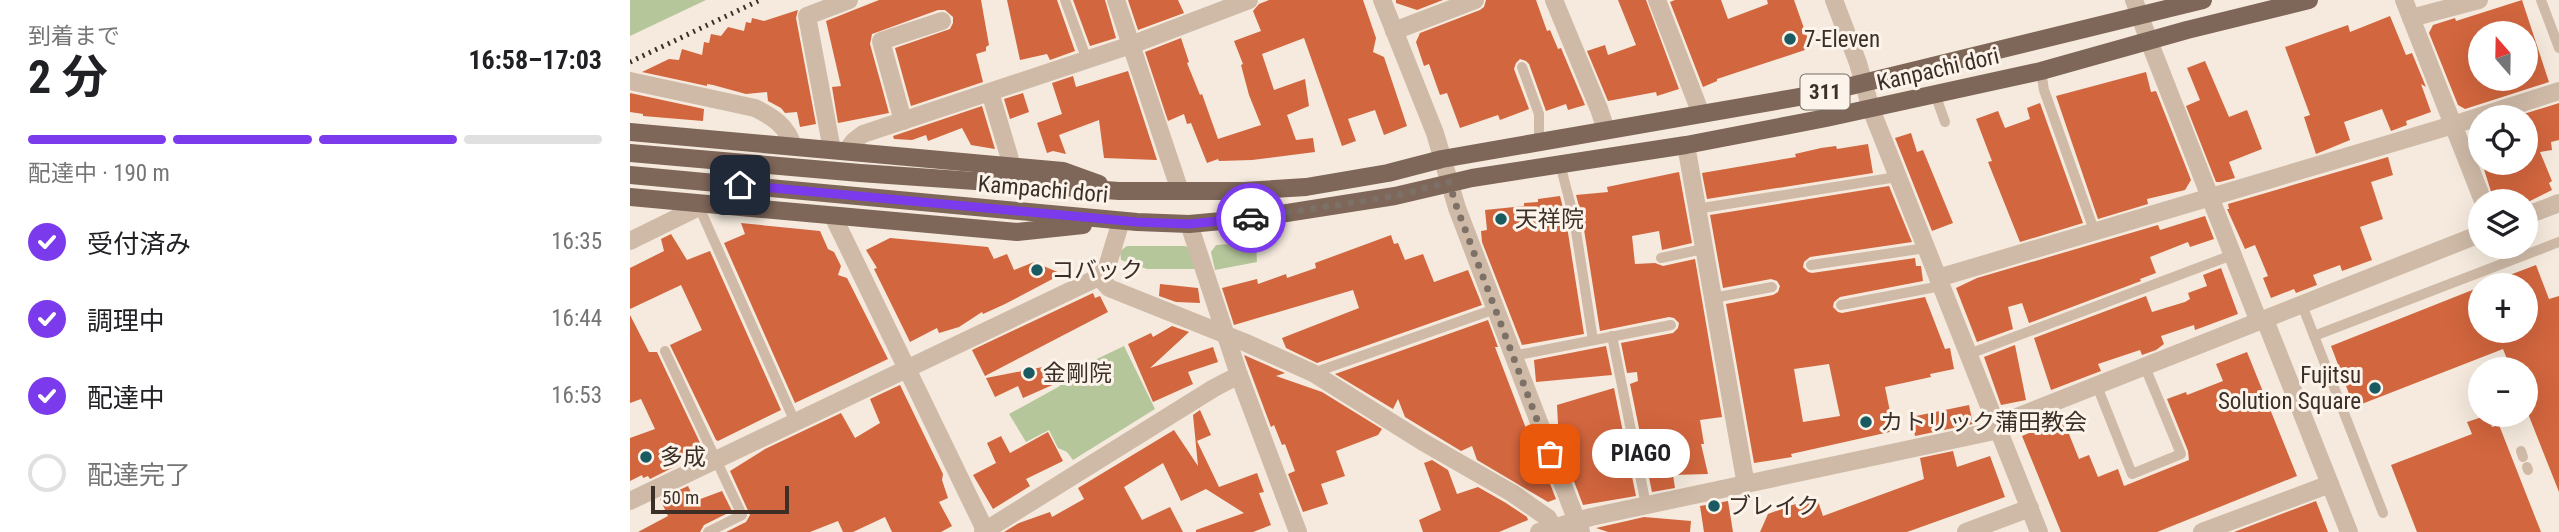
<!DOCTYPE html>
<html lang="ja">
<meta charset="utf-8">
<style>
:root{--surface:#fff;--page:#f2f2f2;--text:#202124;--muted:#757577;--line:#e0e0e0;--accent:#7c3aed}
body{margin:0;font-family:"Roboto Condensed","Noto Sans JP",sans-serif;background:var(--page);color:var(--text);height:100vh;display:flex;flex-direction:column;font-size:26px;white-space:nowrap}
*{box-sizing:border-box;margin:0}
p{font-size:23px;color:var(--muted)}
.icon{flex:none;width:38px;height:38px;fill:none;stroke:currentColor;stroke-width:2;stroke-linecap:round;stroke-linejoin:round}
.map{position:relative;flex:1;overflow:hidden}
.side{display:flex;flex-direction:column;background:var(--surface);width:630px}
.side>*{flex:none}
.needle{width:46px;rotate:340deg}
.fabs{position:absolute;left:1838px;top:21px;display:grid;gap:14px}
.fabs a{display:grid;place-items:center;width:70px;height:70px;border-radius:50%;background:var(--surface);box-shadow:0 7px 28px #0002;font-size:35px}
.scale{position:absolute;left:21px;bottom:18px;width:138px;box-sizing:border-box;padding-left:7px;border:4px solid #3b2f28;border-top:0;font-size:19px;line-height:24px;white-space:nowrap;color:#3b2f28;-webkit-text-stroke:5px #fcf4ea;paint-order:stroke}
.pin{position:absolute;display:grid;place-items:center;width:60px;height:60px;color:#fff;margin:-30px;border-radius:14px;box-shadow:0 4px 10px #0006}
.courier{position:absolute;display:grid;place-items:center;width:70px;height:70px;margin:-35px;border:5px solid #7c3aed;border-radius:50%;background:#fff;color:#222;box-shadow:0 2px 9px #0007}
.bubble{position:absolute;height:49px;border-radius:24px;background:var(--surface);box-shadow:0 7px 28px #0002;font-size:23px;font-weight:700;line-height:49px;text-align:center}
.summary em{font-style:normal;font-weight:700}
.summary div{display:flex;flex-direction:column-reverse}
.summary{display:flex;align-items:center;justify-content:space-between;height:119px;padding:0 28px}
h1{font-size:46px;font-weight:700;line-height:52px}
.bar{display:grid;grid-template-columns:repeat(4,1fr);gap:10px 7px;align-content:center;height:84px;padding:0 28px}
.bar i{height:9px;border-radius:5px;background:var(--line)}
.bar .on{background:var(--accent)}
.bar p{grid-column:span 4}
ol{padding:0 28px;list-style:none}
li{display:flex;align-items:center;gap:21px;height:77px}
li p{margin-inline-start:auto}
li .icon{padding:7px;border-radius:50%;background:var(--accent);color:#fff;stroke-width:4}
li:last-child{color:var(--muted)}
li i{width:38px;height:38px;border:4px solid var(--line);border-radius:50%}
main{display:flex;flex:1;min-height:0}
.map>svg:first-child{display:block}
.green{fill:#b6c69b}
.building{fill:#d2663e;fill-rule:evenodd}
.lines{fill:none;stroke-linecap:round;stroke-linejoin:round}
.service{stroke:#cfbaa7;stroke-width:10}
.minor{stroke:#cfbaa7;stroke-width:18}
.tertiary{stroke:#cfbaa7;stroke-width:18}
.primary{stroke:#7e6658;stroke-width:18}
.rail{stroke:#3b2f28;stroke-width:5;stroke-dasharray:2 5;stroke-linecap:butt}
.done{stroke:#7c7067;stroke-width:7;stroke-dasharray:0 12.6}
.route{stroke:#7c3aed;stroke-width:9}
.poi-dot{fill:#195b61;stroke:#fcf4ea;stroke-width:2.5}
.labels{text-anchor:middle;stroke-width:6;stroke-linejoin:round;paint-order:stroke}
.shield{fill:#fcf4ea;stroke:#756a62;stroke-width:2}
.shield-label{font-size:21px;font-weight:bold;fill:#3b2f28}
.poi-label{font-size:23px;fill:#3b2f28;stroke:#fcf4ea;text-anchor:start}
.street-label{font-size:23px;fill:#3b2f28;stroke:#fcf4ea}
</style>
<main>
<section class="side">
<div class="summary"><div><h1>2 分</h1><p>到着まで</p></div><em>16:58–17:03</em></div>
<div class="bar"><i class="on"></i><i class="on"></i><i class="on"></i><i></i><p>配達中 · 190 m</p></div>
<ol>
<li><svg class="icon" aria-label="check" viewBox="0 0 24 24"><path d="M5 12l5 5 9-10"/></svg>受付済み<p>16:35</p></li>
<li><svg class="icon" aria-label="check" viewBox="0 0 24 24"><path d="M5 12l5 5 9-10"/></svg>調理中<p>16:44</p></li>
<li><svg class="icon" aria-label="check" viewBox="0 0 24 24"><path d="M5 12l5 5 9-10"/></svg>配達中<p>16:53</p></li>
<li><i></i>配達完了</li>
</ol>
</section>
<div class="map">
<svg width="1929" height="532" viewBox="0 0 1929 532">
<rect width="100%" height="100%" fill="#f5eadd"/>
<g class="green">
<path d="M0,0H76L0,36Z"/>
<path d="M626,242L627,262L585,270L581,252L586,245Z"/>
<path d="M497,246H555L559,248L566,269H517L491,260L490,251Z"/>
<path d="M494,346L525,409L443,460L437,452L428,448L419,430L396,442L379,414L430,386L427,378Z"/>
</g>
<g class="building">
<path d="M249,0H351L359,45L356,47V51L346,54L353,82L281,106L265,48L320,29L323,23V17L315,10H308L242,34L240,44L259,113L208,123L202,87L211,86L196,21Z"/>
<path d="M377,0H427L445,51L420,60L417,54L390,60Z"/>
<path d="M443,0H475L486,38L460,46Z"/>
<path d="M498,0H548L554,13L508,30Z"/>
<path d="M639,0H733L746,38L743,52L754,57L777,126L754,135L745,110L718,119L726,141L712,146L674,38L632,54L644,90L675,79L679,106L657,115L666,140L683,138L685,152L622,160L589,161L588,159L577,163L561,123L557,124L554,114L538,121L515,52L551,38L559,62L557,63L570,95L572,94L588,139L631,125L619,95L611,65L613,64L604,41L631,31L623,11L629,4Z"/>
<path d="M766,0H813L787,10L766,3Z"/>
<path d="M856,0H906L917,31L920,30L928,49L931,48L955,105L938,110L936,104L916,111L899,64L896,61L890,59L886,63L884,69L899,109L870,120L868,115L830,128L817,93L810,95L799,64L794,66L786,42L790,33L850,10L854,7Z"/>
<path d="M988,0H1016L1049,89L1027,96L1026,92L978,101L957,51L975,45L978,55L1006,45Z"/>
<path d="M1045,0H1091L1098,19L1138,4L1137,0H1164L1181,48L1087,79V81L1073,87L1040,2Z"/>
<path d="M1892,0L1919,82L1835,109L1828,105L1799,33L1803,25L1825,18L1826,21ZM1850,33H1895V79H1850Z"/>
<path d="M168,10L166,18L186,124L170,127L167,112L155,113L151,108L138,101L137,92L116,94L83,85L77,84V86L12,72L39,59L49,60L52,49L72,55L74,42L79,43L81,34L91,36L98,27L114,31L116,22L121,23L122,18L134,21Z"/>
<path d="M1760,16L1776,55L1782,53L1796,87L1791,84L1801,112L1776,121L1777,125L1761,131L1752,109L1714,122L1720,140L1686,154L1674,117L1680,115L1655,47L1718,25L1720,32Z"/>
<path d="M1575,61L1599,117L1617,110L1632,149L1599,162L1605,178L1590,182H1586L1556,106L1570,100L1557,68Z"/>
<path d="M498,71L527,160L474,158L469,120L429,135L436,154L423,151L417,153L407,123L432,114L422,83L443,76L446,87Z"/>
<path d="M1516,72L1521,92L1526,91L1561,180L1555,190L1517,199L1518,204L1468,219L1426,96Z"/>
<path d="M0,93L74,109L73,121L13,116V114L0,112Z"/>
<path d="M393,93L399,112L380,119L374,99Z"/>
<path d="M1410,103L1453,223L1390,242L1358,162L1362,161L1346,119L1368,111L1375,128L1400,119L1397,108Z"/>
<path d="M1929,103V140L1921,142L1922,150L1910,152L1922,181L1919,183L1922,190L1900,201H1864L1852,163H1895V117H1884Z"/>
<path d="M352,106L365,149L341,145L332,128L298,141L296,135L282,140L264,139L263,136Z"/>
<path d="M1281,133L1287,152L1293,150L1323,223L1302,231L1265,138Z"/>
<path d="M1238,144L1243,173L1077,199L1072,173L1166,157L1165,154L1191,148L1206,146L1207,149Z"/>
<path d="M1758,157L1763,175L1741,182L1753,219L1730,227L1742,260L1712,271L1710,265L1683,275L1687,285L1666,293L1664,289L1641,298L1633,278L1638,276L1625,245L1615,249L1597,209H1599L1598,204Z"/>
<path d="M1049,172L1062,243L1032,250L1029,231L1002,236L1005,264L1025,263L1033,266L1065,259L1092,417L1070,420L1074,444H1071L1078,474L1043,475L1045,488L1022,492L1000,384L1008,381L1007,372L997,373L991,343L1043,333L1048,328L1049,323L1044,318L1039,317L970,331L952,217L946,195L978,192L977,187Z"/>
<path d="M1259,186L1282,242L1180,257L1174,262L1173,267L1178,272L1182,273L1285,258L1286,266H1291L1293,281L1210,297L1204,302L1203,307L1208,312L1212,313L1295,297L1315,349L1320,348L1324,369L1300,374L1301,377L1255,387L1264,431L1161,454L1162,457L1124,463L1096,304L1143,295L1148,292L1150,286L1147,281L1141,279L1093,288L1080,215ZM1199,364L1210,416L1173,422L1164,369Z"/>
<path d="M930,196L936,220L954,334L892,345L852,242L851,231L857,230L855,210L894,206V203L908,202V199Z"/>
<path d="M1575,216L1584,239L1560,247L1558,242L1520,257L1526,273L1510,279L1511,281L1399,323L1392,303L1378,307L1383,329L1347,342L1326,288L1347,278L1528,225L1530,230Z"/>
<path d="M111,223L190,231L198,249L204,252L211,266L208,275L217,278L258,359L165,403L94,243L115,234Z"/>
<path d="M41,234L57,260L80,251L151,410L88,441L86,440L40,345L72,330L51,285L0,309V268L34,251L31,239Z"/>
<path d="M761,235L764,244L768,243L775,260L793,254L804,282L838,270L852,305L687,363L656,348L652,338L729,308L723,290L604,325L592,288L627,279L628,284L656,274L657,278L686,268L685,263Z"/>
<path d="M260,238L358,247L364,259L377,254L384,270L404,262L432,274L375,304L353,314L352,312L329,327L309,333L307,328L280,342L244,269L247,268L236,250Z"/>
<path d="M1906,265L1919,299L1929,296V492L1895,406V369H1881L1873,349L1724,407L1701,346L1850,287V331H1895V285L1856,284Z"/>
<path d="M1591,268L1608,314L1565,330L1564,325L1531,336L1534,344L1526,350L1512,355L1510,350L1468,364L1471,371L1421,390L1404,338L1516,296L1522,312L1555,302L1560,299L1558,293L1577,286L1573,275Z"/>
<path d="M530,284L568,288L570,303L546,302L529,296Z"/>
<path d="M463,293L465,298L470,296L478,312L355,376L342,350Z"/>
<path d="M0,315L19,352H27L72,447L46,460L48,465L20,479L18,476L13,478L12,475L0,481V438L25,429L11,399L0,403Z"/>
<path d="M858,320L868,347H865L900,439L905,454L908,453L926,499L918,502L847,460L842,446L831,451L775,417L768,399L763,409L705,374Z"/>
<path d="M542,326L559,332L520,368L583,347L588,362L558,372L563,384L523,402L498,344L521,333L523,337Z"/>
<path d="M1385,345L1396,400L1371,405L1354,357Z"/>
<path d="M976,346L982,375L906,382L904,360Z"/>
<path d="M1617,352L1667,476L1527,532H1431L1392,436L1433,419L1449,459L1459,455L1468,477L1488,469L1494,486L1559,460L1558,451L1537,399L1556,392L1557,395L1593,381L1586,364Z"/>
<path d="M614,355L655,373L646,376L692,392L752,429L748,435L706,451L715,476L691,484L698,504L673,512L658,474L665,471L655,444L652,445L644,425L641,427Z"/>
<path d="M418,366L427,383L393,398L388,386L365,397L356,378Z"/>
<path d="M270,385L313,474L312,480L318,498L309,502L322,526L311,532H262L255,517L223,532H213L208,521L180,532H96L116,522L120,515L100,471L135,449L211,413L225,438L250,423L240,399Z"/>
<path d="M984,388L1006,496L953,505L929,442L927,405Z"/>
<path d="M1339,405L1343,424L1285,436L1281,417Z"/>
<path d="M570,410L581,435L567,441L589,487L627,473L634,492L629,493L641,525L623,532H566V530L614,513L576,489L551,501L533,463L494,487L512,520L540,507L553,532H374L389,523L420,512L422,517L454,499L448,488L544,430L568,466L563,415Z"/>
<path d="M1858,415L1862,427L1869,425L1911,532H1787L1761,465L1842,434L1837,422Z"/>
<path d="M418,432L433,461L396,479L400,486L363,509L343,475L366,463L357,443L371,436L380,453Z"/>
<path d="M1323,451L1327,467L1360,456L1375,497L1277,532H1130L1138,514L1159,506L1187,498L1193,516L1294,479L1290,458Z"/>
<path d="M802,460L818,470L827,494L848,487L876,503L897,517L898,520L869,532H793L789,520L811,510L794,463Z"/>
<path d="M58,486L65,501L92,491L102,511L74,525L70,532H8L38,516L30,499Z"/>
<path d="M1098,501L1103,532H1074L1070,506Z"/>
<path d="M1686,501L1698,532H1604Z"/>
<path d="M1014,517L1061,521L1060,532H978L966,528Z"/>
</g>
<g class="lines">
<g class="service">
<path d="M435,0L457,60"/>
<path d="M1911,0L1929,48"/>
<path d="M892,67L909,114V142"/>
<path d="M1411,71L1414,90L1464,230"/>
<path d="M1305,94L1315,122"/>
<path d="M930,164L944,218L963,340"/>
<path d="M69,207L165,422"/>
<path d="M1066,209L1267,177"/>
<path d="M1031,258L1073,249"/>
<path d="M1181,265L1296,248"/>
<path d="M1083,298L1142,287"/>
<path d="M1211,305L1311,286"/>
<path d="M1672,305L1753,513"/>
<path d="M982,336L1016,505"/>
<path d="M1684,336L1929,242"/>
<path d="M35,351L112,515L78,532"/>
<path d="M1339,354L1602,255"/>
<path d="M883,356L1041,325"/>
<path d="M683,373L865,309"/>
<path d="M1467,386L1502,474L1551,454L1515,367"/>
<path d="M1891,451L1893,457"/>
<path d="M1897,467L1898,470"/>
</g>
<g class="minor">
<path d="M486,0L550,191"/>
<path d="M924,0L969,109L976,130"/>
<path d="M1027,0L1071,114"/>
<path d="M1774,0L1853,201"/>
<path d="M1781,18L1849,0"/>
<path d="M764,31L845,0"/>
<path d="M1519,41L1629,322"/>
<path d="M0,81L125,108C143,117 157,126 163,146"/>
<path d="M360,92L382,166"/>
<path d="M1241,109L1409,532"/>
<path d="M273,121L251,41L312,21"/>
<path d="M1056,145L1116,485"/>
<path d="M202,150L177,16L219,0"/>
<path d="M216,151L224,141L233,134L501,45L619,0"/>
<path d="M1895,216L1929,203"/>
<path d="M559,224L609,375L668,532"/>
<path d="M0,241L69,207L70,204"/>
<path d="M469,277L479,288L614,342L683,373L793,442L882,493L918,518L923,527"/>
<path d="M1308,278L1823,125L1929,91"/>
<path d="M1635,320L1719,532"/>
<path d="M0,501L469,277L477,267L491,221"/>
<path d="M353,532L584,388L609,375"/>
<path d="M909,532L961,517L1369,430L1384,418L1850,234"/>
<path d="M1336,532L1400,508"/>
<path d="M1572,532L1700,484"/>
</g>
<g class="tertiary">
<path d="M752,0L805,133L827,208L951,532"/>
<path d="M1204,0L1228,63L1241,109"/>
<path d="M1504,0L1519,41"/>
<path d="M203,216L356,532"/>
</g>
<g class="primary">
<path d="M0,132L433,171L469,184"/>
<path d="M0,153L230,173L489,191H614L676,187L758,173L812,159L1192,93L1573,0"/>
<path d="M0,175L507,222L559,224L625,218L765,196L842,178L1056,145L1196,118L1411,71L1557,30L1679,0"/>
<path d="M0,197L387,232L453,225"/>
</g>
<path class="rail" d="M0,62L130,0"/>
</g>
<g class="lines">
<path class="done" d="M621,218L765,196L819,182L827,208L920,454"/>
<path class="route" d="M110,185L507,222L559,224L621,218"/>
</g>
<g class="poi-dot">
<circle cx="1160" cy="39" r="7"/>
<circle cx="871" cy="219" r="7"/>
<circle cx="407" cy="270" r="7"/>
<circle cx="399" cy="373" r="7"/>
<circle cx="1745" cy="388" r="7"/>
<circle cx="1236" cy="422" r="7"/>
<circle cx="16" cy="457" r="7"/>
<circle cx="1084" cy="506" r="7"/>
</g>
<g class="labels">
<rect class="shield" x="1170.5" y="74.5" width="49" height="35" rx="5"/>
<g class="shield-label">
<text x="1195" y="99">311</text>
</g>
<g class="poi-label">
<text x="1174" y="47">7-Eleven</text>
<text x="885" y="227">天祥院</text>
<text x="421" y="278">コバック</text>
<text x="413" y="381">金剛院</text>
<text x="1731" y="383" text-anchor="end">Fujitsu<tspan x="1731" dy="26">Solution Square</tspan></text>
<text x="1250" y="430">カトリック蒲田教会</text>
<text x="30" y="465">多成</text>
<text x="1098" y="514">ブレイク</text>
</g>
<g class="street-label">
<text transform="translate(1308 69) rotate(-13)" y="8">Kanpachi dori</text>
<text transform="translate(413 189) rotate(5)" y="8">Kampachi dori</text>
</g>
</g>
</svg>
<div class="fabs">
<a><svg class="needle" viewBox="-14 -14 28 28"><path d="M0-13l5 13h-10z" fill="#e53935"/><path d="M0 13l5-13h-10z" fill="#757577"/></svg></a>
<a><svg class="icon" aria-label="locate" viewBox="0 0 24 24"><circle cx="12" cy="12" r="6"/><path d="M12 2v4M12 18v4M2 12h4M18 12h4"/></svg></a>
<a><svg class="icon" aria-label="layers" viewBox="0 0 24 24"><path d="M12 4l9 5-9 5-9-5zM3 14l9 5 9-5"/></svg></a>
<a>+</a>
<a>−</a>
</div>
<div class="scale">50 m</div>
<div class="pin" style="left:920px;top:454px;background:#ea580c"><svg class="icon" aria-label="bag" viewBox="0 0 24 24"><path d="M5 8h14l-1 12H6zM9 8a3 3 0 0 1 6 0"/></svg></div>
<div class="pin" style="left:110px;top:185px;background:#1f2937"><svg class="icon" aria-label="home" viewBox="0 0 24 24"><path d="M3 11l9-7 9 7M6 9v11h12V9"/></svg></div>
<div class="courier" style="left:621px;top:218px"><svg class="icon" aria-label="car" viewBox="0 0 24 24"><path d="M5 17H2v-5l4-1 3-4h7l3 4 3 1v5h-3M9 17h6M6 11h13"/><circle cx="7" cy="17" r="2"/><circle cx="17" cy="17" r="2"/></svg></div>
<div class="bubble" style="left:962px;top:429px;width:98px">PIAGO</div>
</div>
</main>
